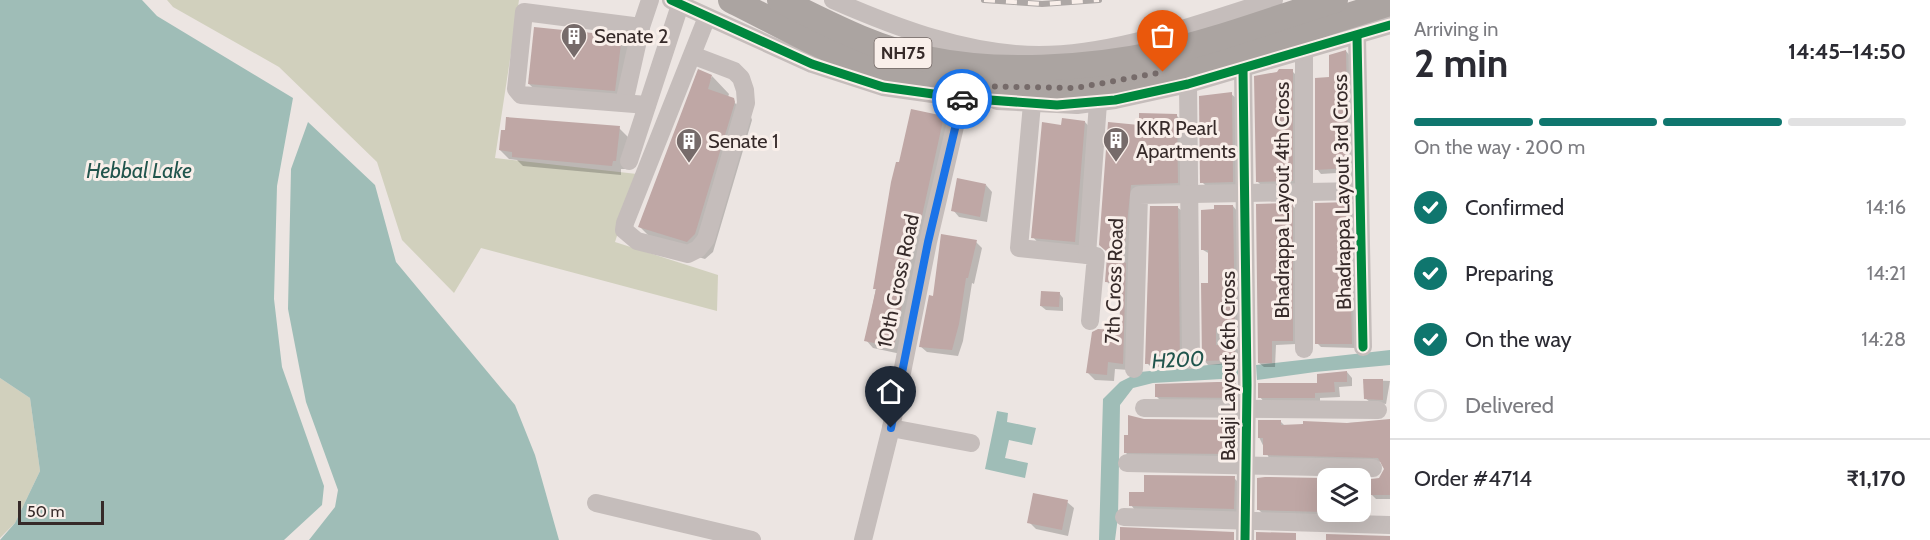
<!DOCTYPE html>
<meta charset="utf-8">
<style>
:root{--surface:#fff;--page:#f2f2f3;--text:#2b2b33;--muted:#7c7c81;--line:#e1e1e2;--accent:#0f766e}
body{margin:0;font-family:Cabin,sans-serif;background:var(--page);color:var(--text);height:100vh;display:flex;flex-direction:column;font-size:22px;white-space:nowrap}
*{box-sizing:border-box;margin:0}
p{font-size:20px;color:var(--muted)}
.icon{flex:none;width:33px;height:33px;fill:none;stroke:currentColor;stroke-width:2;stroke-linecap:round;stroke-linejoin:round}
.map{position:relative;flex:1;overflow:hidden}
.details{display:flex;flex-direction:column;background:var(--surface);width:540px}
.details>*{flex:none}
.controls{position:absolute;left:1317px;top:468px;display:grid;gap:12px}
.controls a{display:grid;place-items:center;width:54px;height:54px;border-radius:12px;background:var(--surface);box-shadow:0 6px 24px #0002;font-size:30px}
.scale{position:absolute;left:18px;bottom:15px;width:86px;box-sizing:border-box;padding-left:6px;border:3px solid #362a29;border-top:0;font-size:16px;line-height:21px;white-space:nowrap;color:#362a29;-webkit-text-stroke:4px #f9efea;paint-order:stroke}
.pin{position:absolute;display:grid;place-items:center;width:51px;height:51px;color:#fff;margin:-62px -26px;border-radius:50% 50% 50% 0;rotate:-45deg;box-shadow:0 0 6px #0007}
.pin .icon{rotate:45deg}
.courier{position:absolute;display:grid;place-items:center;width:60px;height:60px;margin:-30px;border:4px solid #1a73e8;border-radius:50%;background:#fff;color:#222;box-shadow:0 2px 8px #0007}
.overview em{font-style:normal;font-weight:800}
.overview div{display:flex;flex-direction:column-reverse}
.overview{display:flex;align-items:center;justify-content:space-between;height:102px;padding:0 24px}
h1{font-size:39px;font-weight:800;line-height:45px}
.bar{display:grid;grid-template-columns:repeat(4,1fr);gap:9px 6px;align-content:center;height:72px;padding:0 24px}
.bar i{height:8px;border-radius:4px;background:var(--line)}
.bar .selected{background:var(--accent)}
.bar p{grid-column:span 4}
.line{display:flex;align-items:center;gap:15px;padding:0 24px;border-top:2px solid var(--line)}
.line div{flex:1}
ol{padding:0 24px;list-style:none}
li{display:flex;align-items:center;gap:18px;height:66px}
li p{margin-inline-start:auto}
li .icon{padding:6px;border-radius:50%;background:var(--accent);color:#fff;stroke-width:4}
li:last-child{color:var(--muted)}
li i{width:33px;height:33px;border:3px solid var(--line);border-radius:50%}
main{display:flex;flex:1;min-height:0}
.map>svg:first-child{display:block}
.green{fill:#d1d0bd}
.water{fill:#9fbdb7}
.shadow{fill:#0003}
.building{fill:#bfa7a5}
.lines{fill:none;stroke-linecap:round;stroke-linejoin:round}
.minor{stroke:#c5bdbb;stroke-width:18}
.highway{stroke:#aba4a1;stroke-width:26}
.rail-casing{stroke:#ada7a5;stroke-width:6}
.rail{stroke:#f9efea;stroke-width:4;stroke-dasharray:11;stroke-linecap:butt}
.cycleway-casing{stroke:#f9efea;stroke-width:13}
.cycleway{stroke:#00873e;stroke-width:9}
.done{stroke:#766b6a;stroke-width:6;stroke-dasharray:0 10.8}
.route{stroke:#1a73e8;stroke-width:8}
.labels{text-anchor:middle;stroke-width:6;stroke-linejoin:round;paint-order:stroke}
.shield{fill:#f9efea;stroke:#706563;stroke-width:1.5}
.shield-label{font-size:18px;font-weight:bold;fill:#362a29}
.poi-label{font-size:20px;fill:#362a29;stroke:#f9efea;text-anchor:start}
.street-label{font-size:20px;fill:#362a29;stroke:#f9efea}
.water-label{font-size:21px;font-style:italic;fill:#21554d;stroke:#f9efea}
</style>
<main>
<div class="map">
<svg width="1390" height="540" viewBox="0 0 1390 540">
<rect width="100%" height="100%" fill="#ece5e2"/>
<g class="green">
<path d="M167,0H519L495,158L637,174L615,242L718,275L717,311L481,248L454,293L402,240L377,162L279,67L173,7Z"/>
<path d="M0,378L30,398L40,471L15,523L0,538Z"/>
</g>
<g class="water">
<path d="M0,0H142L157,16L293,98L277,186L274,299L282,367L324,486L322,505L284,540H0L15,523L40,471L30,398L0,378Z"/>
<path d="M308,122L375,185L396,262L515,405L535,455L559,540H309L335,507L338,490L306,402L288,309L291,169Z"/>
<path d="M1390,350V365L1315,372L1257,380L1256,365Z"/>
<path d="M1238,362L1239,378L1153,383L1133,388L1120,405L1118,517L1115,540H1099L1103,399L1120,382L1140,372Z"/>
<path d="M997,411L1008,413L1007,422L1036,428L1032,445L1009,440L1005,458L1028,463L1025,478L985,469Z"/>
</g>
<g class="shadow">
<path d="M621,37L639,55L632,108L547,101L529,84Z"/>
<path d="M1346,51L1350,56L1352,172L1321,174L1317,169L1330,79Z"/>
<path d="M1292,71L1296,75V185H1261L1257,181L1278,74Z"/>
<path d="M712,76L729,94L728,97L751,117L752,120L713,252L705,259L658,245L640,227Z"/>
<path d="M1231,94L1236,98L1237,186H1206L1202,182Z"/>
<path d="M1176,115L1184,123V190L1137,192L1129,370L1115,369L1114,381L1095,380L1088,373L1120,332L1123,289L1114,288L1106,281L1141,126Z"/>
<path d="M943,117L950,124L901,354L873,348L866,340L900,164Z"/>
<path d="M1085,122L1092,130L1082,249L1040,245L1033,237L1062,127Z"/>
<path d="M619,128L628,137L625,169H621V175L523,166L517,160L509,159L500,150Z"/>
<path d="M986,185L992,192L987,222L959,217L953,210Z"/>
<path d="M1348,204L1353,208L1355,348L1321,347L1317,343Z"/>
<path d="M1292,205L1296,209V344L1276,345L1275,367H1264L1259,363Z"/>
<path d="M1233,206L1237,211L1239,331H1220V347L1235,346L1239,351V364L1208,365L1204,360L1210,254L1203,250Z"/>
<path d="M1177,207L1182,211L1184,367H1151L1147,363Z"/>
<path d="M976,242L982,248L974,284L972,283L963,341L958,356L927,352L920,346L934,298Z"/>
<path d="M1059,293L1063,298V311L1046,310L1041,306Z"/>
<path d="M1347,372L1352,378V386L1339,387L1340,397L1320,398V403H1265L1260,397L1319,385Z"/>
<path d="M1365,380L1390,381L1386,404L1370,402L1365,398Z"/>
<path d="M1235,383L1239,387V401H1161L1156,396Z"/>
<path d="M1144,421L1235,422L1239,426V458L1129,456L1125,452L1130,437Z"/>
<path d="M1390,421V499H1376L1372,495L1386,469L1382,462L1269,458L1259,437L1281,422L1285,426Z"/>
<path d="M1234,478L1238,482V513L1135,510L1131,505L1145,493Z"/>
<path d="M1321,480L1326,484L1328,512H1360V496L1365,500V516L1262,513L1258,509Z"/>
<path d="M1067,502L1074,508L1068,536L1036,529L1029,522Z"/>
</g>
<g class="building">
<path d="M534,27L622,36L615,91L528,84Z"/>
<path d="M1346,50L1348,168L1315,170V78L1329,77V55Z"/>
<path d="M698,69L712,75L708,89L734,98L735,102L695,234L687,242L638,227Z"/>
<path d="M1279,69H1293V181L1256,182L1254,76L1277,72Z"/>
<path d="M1232,92L1233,182L1200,183L1199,96Z"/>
<path d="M911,109L944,116L920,225H917L894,347L864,341L876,289H873L891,182L896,162H899Z"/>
<path d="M1139,113L1177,114L1178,183L1131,185L1123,262L1126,263L1123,364L1108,362L1107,375L1086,373L1092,332L1098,329L1118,330L1120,312L1122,283L1105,282L1107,256L1106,251L1099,245L1108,122L1139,125Z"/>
<path d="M506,117L620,126L616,161H613L612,166L512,157V152L499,150L501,130H505Z"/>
<path d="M1062,118L1085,121L1075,242L1031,238L1042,122L1061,125Z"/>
<path d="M957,178L986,184L980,217L951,211Z"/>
<path d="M1349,202L1352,344H1315V203Z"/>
<path d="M1293,203V341H1272V363H1258L1256,204Z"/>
<path d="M1214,205H1233L1235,327L1216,328V345H1235V360L1202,361L1201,283H1208V250H1201V210L1214,209Z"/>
<path d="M1150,206H1178L1180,363L1145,364Z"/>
<path d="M941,234L977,240L968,278H966L959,324L952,350L919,347L929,295L933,296Z"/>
<path d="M1041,291L1060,292L1059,307L1040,306Z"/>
<path d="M1347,371V382H1334L1335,392L1315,393V398H1258V383H1317V374Z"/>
<path d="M1363,379H1383V400L1364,399Z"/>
<path d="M1217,382H1236V398L1155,397V384Z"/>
<path d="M1128,415L1144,419L1235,420V454L1124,453V435H1128Z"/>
<path d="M1390,419V495H1371V479L1379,478L1384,469L1378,458L1263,455V438H1258V420H1281V425L1303,424V421L1347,423Z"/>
<path d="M1144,475L1235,476L1234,509L1129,506V492H1144Z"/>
<path d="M1265,477L1322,478V495H1328V512L1361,513L1257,510V478Z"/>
<path d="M1033,493L1068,500L1062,530L1027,523Z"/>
<path d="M1120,527L1234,532V540H1120Z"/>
<path d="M1256,532L1296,533V540H1256Z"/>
<path d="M1326,534L1390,536V540H1326Z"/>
</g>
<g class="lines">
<g class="minor">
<path d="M671,0L812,64L883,87L961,98"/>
<path d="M833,0C897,28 968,55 1039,55C1118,55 1199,23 1274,0"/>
<path d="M1357,36L1363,347"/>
<path d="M1304,50V349"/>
<path d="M692,55L734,71L741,78L745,90L746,103L706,239L698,249L688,254L637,241L624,230L625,223L707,17"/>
<path d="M1243,69L1247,385L1245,540"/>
<path d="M1188,84L1191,360"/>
<path d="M964,88L928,242L891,428L971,443"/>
<path d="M997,101L1077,105L1115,100L1188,84L1390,25"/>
<path d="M624,103L641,27"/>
<path d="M1032,104L1019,248L1087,255L1098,103"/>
<path d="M647,105L521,95L516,89L524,12L641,27L650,0"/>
<path d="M629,161L680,5"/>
<path d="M1087,255L1096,256L1090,321"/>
<path d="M1134,369L1139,195L1360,191"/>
<path d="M1144,408L1378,410"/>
<path d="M1127,463L1373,468"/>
<path d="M596,503L752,540"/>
<path d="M1124,517L1389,525"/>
<path d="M863,540L891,428"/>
</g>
<g class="highway">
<path d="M731,0C782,25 833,56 888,71C955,89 1028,96 1096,85C1195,70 1294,32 1390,3"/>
<path d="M780,0C827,23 875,49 927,59C997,74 1087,69 1157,54C1217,41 1276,18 1335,0"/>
</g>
<g class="rail-casing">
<path id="rail" d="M984,0L1042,4L1099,0"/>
</g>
<use href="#rail" class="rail"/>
<g class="cycleway-casing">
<g id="cycleway">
<path d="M671,0L812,64L883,87L962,98L1057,105L1115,100L1188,84L1390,25"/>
<path d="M1357,36L1363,347"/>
<path d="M1243,69L1247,385L1245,540"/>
</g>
</g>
<use href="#cycleway" class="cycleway"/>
</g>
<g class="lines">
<path class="done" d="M962,99L965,86L1076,88L1163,72"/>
<path class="route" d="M891,428L928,242L962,99"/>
</g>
<defs>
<g id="building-pin" transform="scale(1.35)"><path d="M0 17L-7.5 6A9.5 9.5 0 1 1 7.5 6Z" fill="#766b6a" stroke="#f9efea"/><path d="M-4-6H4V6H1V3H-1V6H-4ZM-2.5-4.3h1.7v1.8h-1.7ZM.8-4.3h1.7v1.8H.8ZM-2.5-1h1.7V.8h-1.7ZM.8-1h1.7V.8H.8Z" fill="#fff"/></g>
</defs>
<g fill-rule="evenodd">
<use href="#building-pin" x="574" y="36"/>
<use href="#building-pin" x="1116" y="140"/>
<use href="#building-pin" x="689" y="141"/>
</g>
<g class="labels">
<rect class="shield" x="874.5" y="38" width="57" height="30" rx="4.5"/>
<g class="shield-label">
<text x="903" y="59">NH75</text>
</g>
<g class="poi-label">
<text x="594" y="43">Senate 2</text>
<text x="1136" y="135">KKR Pearl<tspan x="1136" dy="23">Apartments</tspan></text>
<text x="708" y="148">Senate 1</text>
</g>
<g class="street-label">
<text transform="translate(1342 192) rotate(-91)" y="7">Bhadrappa Layout 3rd Cross</text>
<text transform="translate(1282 200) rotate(-90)" y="7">Bhadrappa Layout 4th Cross</text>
<text transform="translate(898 281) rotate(-78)" y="7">10th Cross Road</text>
<text transform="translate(1114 281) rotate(-88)" y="7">7th Cross Road</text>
<text transform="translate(1228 366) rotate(-90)" y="7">Balaji Layout 6th Cross</text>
</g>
<g class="water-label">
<text x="139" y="178">Hebbal Lake</text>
<text transform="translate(1178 360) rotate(-3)" y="7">H200</text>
</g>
</g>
</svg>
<div class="controls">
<a><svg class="icon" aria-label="layers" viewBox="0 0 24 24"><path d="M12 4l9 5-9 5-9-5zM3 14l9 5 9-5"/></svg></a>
</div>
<div class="scale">50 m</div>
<div class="pin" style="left:1163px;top:72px;background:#ea580c"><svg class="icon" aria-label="bag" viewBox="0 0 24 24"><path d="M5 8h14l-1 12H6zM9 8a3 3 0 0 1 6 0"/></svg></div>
<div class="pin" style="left:891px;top:428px;background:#1f2937"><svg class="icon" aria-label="home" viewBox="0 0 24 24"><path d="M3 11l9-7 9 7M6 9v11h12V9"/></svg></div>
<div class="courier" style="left:962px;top:99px"><svg class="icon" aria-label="car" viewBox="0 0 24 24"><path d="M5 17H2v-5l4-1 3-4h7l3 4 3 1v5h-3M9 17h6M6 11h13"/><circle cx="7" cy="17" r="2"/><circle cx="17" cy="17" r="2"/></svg></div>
</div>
<section class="details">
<div class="overview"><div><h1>2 min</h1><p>Arriving in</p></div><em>14:45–14:50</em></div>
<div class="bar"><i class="selected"></i><i class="selected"></i><i class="selected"></i><i></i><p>On the way · 200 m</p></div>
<ol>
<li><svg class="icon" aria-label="check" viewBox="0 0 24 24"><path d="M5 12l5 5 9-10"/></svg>Confirmed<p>14:16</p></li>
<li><svg class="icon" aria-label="check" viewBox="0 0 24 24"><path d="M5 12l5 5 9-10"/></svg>Preparing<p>14:21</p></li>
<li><svg class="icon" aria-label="check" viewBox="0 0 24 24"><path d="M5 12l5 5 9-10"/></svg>On the way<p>14:28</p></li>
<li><i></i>Delivered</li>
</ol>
<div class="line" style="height:78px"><div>Order #4714</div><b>₹1,170</b></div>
</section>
</main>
